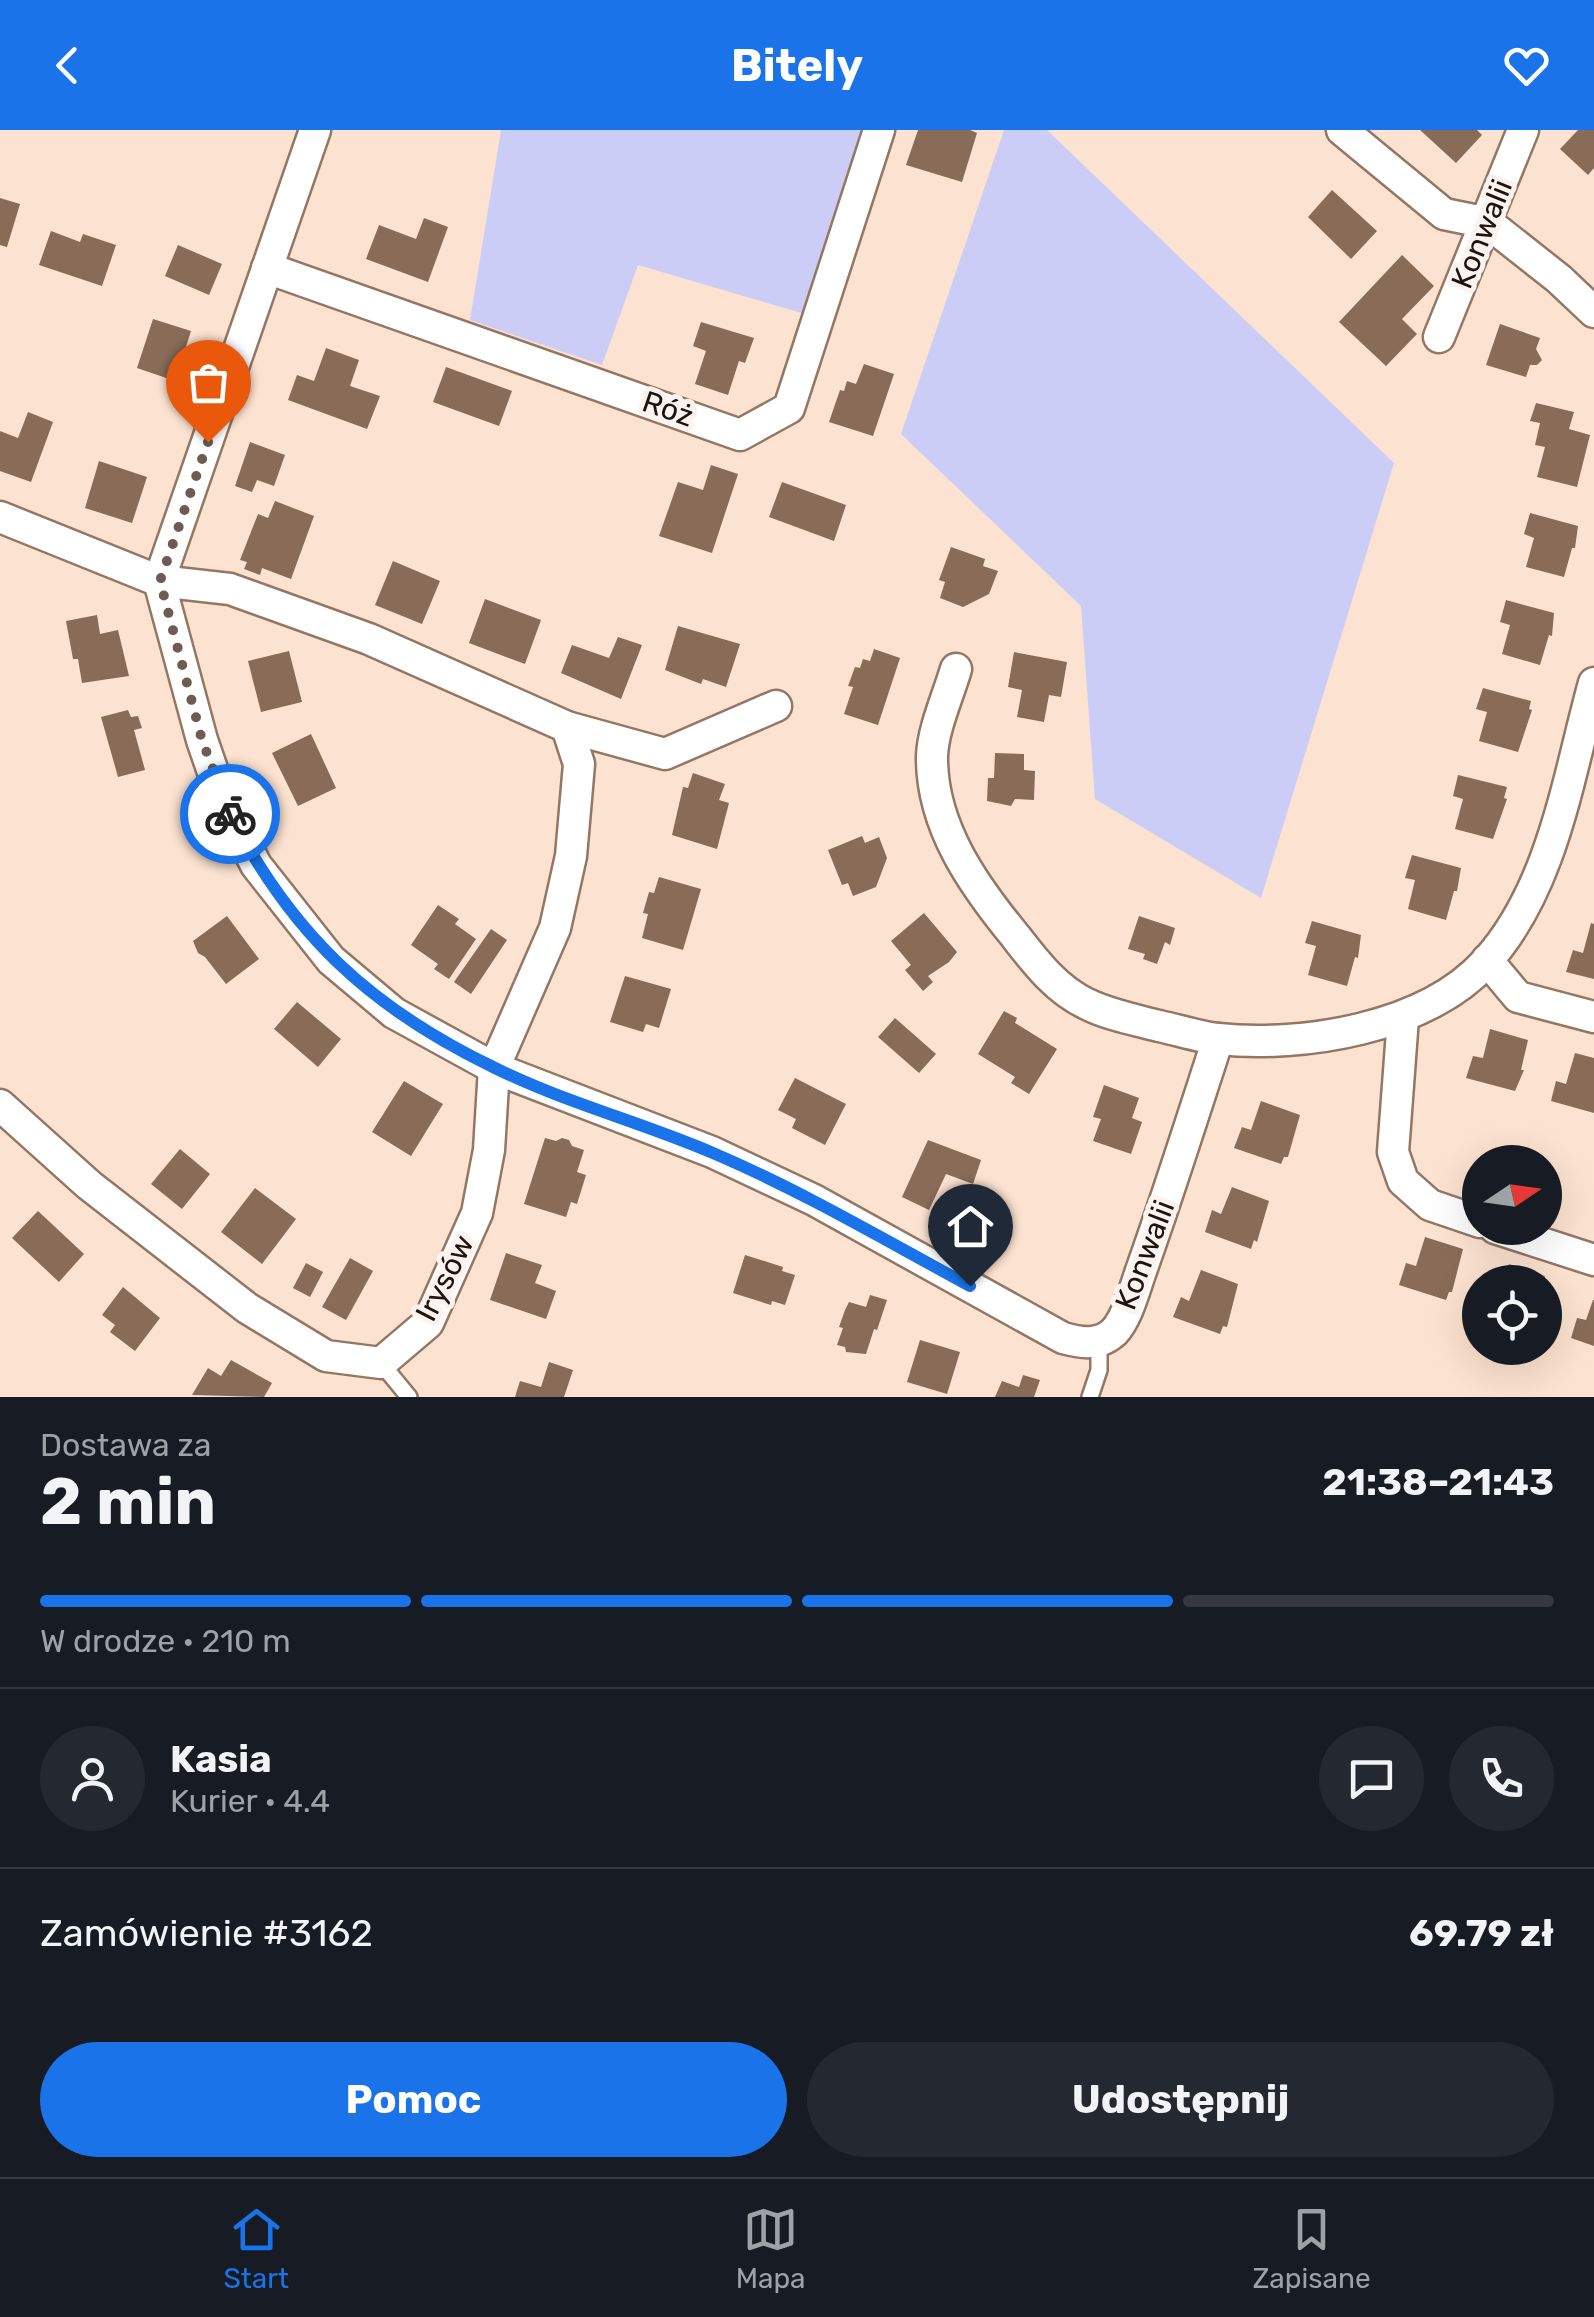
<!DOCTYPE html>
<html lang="pl">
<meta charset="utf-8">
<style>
:root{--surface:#171b24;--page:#242831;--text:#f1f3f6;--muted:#9ea1a6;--line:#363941;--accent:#1a73e8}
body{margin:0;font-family:Rubik,sans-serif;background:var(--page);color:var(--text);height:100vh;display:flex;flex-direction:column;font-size:38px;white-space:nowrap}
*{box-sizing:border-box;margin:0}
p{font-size:32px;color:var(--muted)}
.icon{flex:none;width:55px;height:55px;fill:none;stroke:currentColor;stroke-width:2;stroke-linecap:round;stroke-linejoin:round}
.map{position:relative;height:1267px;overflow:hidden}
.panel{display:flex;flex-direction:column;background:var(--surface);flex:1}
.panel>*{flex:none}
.needle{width:65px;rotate:77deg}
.fabs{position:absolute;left:1462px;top:1015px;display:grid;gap:20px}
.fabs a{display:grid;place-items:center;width:100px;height:100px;border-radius:50%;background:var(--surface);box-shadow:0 10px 40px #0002;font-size:50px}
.pin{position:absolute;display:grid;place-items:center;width:85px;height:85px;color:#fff;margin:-102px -42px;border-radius:50% 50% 50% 0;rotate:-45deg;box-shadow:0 0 10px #0007}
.pin .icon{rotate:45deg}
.courier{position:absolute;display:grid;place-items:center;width:100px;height:100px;margin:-50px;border:8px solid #1a73e8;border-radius:50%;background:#fff;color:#222;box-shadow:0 2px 12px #0007}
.headline em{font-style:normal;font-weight:700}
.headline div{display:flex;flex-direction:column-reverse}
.headline{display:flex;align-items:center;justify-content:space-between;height:170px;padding:0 40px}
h1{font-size:65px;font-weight:700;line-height:75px}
.bar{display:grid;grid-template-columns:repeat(4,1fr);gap:15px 10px;align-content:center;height:120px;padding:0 40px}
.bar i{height:12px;border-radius:8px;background:var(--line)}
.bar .active{background:var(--accent)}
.bar p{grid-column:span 4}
.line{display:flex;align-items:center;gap:25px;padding:0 40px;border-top:2px solid var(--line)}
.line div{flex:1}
.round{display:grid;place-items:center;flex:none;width:105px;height:105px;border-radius:52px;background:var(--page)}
.cta{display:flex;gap:20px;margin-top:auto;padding:20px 40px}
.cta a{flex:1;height:115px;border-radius:60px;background:var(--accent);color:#fff;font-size:40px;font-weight:700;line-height:115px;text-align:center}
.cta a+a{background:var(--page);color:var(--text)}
header{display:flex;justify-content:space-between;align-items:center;height:130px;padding:0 40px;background:var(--accent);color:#fff;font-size:45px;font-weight:700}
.dock{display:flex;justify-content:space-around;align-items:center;height:140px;border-top:2px solid var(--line);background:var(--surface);font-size:28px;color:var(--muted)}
.dock a{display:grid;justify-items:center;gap:5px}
.dock .active{color:var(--accent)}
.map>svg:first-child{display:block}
.green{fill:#cccdf7}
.building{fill:#886c58}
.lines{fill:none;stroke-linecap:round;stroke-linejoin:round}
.service-casing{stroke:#937763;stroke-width:20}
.minor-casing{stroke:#937763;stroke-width:35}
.service{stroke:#fff;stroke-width:15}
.minor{stroke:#fff;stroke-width:30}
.done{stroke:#6c5c51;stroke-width:10;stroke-dasharray:0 18}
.route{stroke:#1a73e8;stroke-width:12}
.labels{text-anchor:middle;stroke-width:10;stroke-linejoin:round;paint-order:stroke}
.street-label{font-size:30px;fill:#1f140d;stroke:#faf3ef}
</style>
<header><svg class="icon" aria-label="back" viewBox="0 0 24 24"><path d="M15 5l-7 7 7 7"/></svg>Bitely<svg class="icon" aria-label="heart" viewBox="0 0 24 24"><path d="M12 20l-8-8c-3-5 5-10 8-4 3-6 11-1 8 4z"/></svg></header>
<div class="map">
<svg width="1594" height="1267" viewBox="0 0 1594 1267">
<rect width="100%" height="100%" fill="#fce2d0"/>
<g class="green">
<path d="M501,0H862L805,184L638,135L602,235L470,190Z"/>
<path d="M1004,0H1047L1394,333L1261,768L1095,669L1081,476L901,304Z"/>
</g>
<g class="building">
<path d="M918,0H970L977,3L962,52L906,35Z"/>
<path d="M1420,0H1477L1482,5L1456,33Z"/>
<path d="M1578,0H1594V38L1588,45L1560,19Z"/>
<path d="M1332,60L1377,101L1351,129L1308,87Z"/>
<path d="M0,68L20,74L7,117L0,115Z"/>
<path d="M424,88L448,97L428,152L366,129L379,95L416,109Z"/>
<path d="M51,101L80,112L83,104L116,115L102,156L39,135Z"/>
<path d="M178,115L222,134L209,165L165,146Z"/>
<path d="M1402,125L1434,156L1402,189L1417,204L1386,236L1339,192Z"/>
<path d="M153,189L191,201L175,251L137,238Z"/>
<path d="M701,192L754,208L745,233L739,231L728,265L695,254L706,221L693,216Z"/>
<path d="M1500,194L1540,208L1536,219L1542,230L1537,235H1530L1526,247L1486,235Z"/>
<path d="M326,218L359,230L350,256L380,266L367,299L288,270L297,245L314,251Z"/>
<path d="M864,234L894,244L873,306L829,292L840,260L844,261L847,251L856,254Z"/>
<path d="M446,237L512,261L499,296L433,272Z"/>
<path d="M1536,273L1574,282L1569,299L1590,305L1577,357L1537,347L1545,317L1535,315L1540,293L1530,291Z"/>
<path d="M28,282L53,292L31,352L0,341V301L18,308Z"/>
<path d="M250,312L285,325L274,356L257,350L252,362L235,356Z"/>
<path d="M99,331L147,347L132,393L85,378Z"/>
<path d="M711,335L738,344L712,423L659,406L678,352L703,360Z"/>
<path d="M782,352L846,375L834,411L769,387Z"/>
<path d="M275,371L314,386L291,449L262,438L260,445L244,439L247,432L240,430L258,384L268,388Z"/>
<path d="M1530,383L1578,396L1575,418H1572L1564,447L1526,437L1534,408L1524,404Z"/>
<path d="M951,417L985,429L983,436L998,441L989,464L963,477L940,468L945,452L939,450Z"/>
<path d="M393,431L440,451L422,494L375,475Z"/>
<path d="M485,469L541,490L525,534L469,513Z"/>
<path d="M1506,470L1554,483L1552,506L1549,505L1540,535L1502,524L1510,495L1500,492Z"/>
<path d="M97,485L100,504L118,500L129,546L82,553L78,529H73L66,491Z"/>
<path d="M678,496L740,514L726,557L703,549L701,554L665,540Z"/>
<path d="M618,507L642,515L621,569L561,543L572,515L609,528Z"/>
<path d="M874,519L900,528L878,595L844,584L853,557L848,556L855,537L860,538L863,529L870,531Z"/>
<path d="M289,521L302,572L261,582L248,531Z"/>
<path d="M1014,522L1067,532L1061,567L1049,565L1044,592L1017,587L1022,560L1008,557Z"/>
<path d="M1483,558L1531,571L1529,579L1532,580L1518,622L1479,611L1487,582L1476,579Z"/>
<path d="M128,580L131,587L138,586L142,598L134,600L145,640L118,647L101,587Z"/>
<path d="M311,604L336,658L298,676L272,623Z"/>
<path d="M995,623L1024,624V640L1035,641L1034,670L1015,669L1011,676L987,671L988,648H994Z"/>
<path d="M693,643L725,654L719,670L729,673L717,719L672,705L683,657L688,658Z"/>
<path d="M1458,645L1507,657L1504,668L1507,669L1493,709L1455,699L1463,669L1453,666Z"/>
<path d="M862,706L865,713L879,707L887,728L876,757L853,766L848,753L842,755L828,720Z"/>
<path d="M1412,725L1461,738L1457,761H1454L1446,790L1408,779L1415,750L1405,748Z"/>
<path d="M659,747L701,759L683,820L642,808L648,784L643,783L649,762L654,763Z"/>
<path d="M438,775L459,789L455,794L476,809L449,849L434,839L438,834L411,815Z"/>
<path d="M924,783L957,822L949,832L928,846L933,852L923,861L905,840L911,835L891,811Z"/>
<path d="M227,786L259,829L226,854L205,827L198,823L193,811Z"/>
<path d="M1139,786L1175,798L1170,815L1165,812L1157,834L1143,829L1145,824L1128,819Z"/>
<path d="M1312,791L1361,805L1358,828L1355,827L1347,856L1308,845L1316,816L1305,813Z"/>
<path d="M1591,793L1594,794V849L1566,842L1573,820L1583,823Z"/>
<path d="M491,799L507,810L471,864L454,852Z"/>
<path d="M625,846L671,859L659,898L646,894L643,902L610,892Z"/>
<path d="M297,872L341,909L318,937L274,899Z"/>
<path d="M1004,881L1017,888L1015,893L1057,919L1029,964L1011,953L1015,947L978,924Z"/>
<path d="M895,888L936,924L919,943L878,907Z"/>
<path d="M1490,899L1528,910L1521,940H1524L1515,961L1466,948L1473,926L1483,928Z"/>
<path d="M1575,923L1594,928V983L1551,971L1556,951L1566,954Z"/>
<path d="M795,948L846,974L825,1015L792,998L796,989L778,980Z"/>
<path d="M404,951L443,974L411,1026L372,1002Z"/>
<path d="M1104,955L1139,968L1132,988L1142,992L1131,1024L1093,1011L1101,989L1093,987Z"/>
<path d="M1261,971L1300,985L1288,1027H1284L1281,1034L1234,1018L1242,997L1251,1000Z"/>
<path d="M545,1008L556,1011L562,1008L569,1010L572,1016L584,1020L577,1042L586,1045L577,1074L571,1072L566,1087L524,1074Z"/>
<path d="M928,1010L981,1030L973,1054L946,1044L929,1080L902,1067Z"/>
<path d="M180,1019L210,1044L182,1079L151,1054Z"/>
<path d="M1232,1057L1269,1071L1257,1112L1254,1110L1251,1119L1205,1102L1212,1080L1221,1084Z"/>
<path d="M255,1058L296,1089L262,1134L221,1102Z"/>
<path d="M38,1081L84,1124L59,1152L12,1108Z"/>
<path d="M1425,1107L1463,1119L1452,1162H1449L1446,1170L1399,1155L1406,1133L1416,1136Z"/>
<path d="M506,1123L542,1135L535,1153L556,1161L546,1189L490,1170Z"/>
<path d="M745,1125L783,1137L782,1141L795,1145L785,1175L772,1171L771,1175L733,1163Z"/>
<path d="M350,1128L373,1141L346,1190L322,1177Z"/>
<path d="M306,1133L323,1142L310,1167L293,1158Z"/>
<path d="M1509,1134L1545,1146L1543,1152H1502Z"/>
<path d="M1201,1140L1238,1154L1227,1197L1223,1196L1220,1204L1173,1187L1181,1167L1189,1171Z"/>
<path d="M123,1157L160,1188L135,1221L110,1202L115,1195L102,1185Z"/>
<path d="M870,1165L887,1170L877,1200L874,1199L866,1224L846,1222L845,1217L837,1215L843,1198L839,1197L845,1180L849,1172L866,1177Z"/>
<path d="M1593,1170H1594V1216L1571,1208L1577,1188L1586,1190Z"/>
<path d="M920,1210L960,1222L947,1264L907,1252Z"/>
<path d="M231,1230L272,1253L264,1267L192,1265L208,1238L221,1246Z"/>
<path d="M549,1232L573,1240L564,1267H515L520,1251L541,1257Z"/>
<path d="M1023,1245L1040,1250L1034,1267H995L1002,1251L1019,1257Z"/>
</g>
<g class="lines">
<g class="service-casing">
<g id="service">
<path d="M381,1233L409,1267"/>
<path d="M1090,1267L1099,1240V1211"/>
</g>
</g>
<g class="minor-casing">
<g id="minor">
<path d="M315,0L159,451L202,610L222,668L256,735L331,830L394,883L494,938L712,1022L814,1070L1063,1208C1081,1213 1099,1216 1114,1202C1128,1187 1135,1157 1142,1138C1169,1062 1193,986 1218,909"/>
<path d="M1342,0L1444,84L1488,93L1559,149L1594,182"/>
<path d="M267,138L740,305L789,278L879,0"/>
<path d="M1439,207L1523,0"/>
<path d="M0,387L159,451L230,459L369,509L567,597L665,624L776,576"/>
<path d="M956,539C948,566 933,599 932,626C931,696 974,756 1016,807C1036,833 1057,860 1087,874C1109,885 1136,890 1159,896C1178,900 1199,907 1218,909C1303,918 1426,898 1486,832C1553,758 1568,647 1594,553"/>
<path d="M1487,830L1518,867L1594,887"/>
<path d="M1403,888L1393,1022L1403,1051L1430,1075L1480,1092"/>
<path d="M0,975L89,1055L247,1178L326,1226L381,1233L428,1193L477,1083L489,1020L494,938L555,798L571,726L579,634L567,597"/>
<path d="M1495,1098L1594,1130"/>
</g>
</g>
<use href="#service" class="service"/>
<use href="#minor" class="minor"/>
</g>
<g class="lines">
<path class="done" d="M208,312L160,451L202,610L230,684"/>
<path class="route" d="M230,684C292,805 371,878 493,937C563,972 641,992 713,1023C802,1061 885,1110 970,1156"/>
</g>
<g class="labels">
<g class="street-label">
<text transform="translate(1482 104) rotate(-68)" y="10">Konwalii</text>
<text transform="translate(668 279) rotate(19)" y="10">Róż</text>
<text transform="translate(1145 1125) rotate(-69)" y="10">Konwalii</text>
<text transform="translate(445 1148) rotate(-63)" y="10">Irysów</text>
</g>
</g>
</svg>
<div class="fabs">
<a><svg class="needle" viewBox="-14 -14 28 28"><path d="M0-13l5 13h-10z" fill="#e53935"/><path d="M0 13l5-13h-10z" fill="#9ea1a6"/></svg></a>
<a><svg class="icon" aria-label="locate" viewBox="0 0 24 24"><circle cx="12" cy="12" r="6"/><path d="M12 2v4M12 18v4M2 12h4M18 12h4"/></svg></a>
</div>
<div class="pin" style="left:208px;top:312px;background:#ea580c"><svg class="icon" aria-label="bag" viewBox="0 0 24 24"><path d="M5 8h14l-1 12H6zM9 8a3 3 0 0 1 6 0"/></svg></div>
<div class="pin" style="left:970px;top:1156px;background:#1f2937"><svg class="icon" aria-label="home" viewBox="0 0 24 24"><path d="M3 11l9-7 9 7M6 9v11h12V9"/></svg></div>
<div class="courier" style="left:230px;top:684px"><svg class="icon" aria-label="bike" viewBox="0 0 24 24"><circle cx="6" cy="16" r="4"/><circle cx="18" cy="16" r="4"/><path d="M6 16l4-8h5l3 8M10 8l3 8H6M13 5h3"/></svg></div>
</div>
<section class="panel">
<div class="headline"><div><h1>2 min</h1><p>Dostawa za</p></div><em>21:38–21:43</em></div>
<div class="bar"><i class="active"></i><i class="active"></i><i class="active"></i><i></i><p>W drodze · 210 m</p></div>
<div class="line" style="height:180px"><a class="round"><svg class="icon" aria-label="person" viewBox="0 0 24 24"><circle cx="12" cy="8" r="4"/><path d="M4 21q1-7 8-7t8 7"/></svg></a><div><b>Kasia</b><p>Kurier · 4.4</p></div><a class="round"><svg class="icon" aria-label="chat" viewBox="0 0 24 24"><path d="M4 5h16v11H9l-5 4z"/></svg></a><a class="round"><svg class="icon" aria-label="phone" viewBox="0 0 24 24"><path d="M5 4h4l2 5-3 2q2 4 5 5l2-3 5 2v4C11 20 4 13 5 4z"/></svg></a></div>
<div class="line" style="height:130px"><div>Zamówienie #3162</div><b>69.79 zł</b></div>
<div class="cta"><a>Pomoc</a><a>Udostępnij</a></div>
</section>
<nav class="dock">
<a class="active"><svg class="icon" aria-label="home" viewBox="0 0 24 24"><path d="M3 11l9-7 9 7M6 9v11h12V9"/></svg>Start</a>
<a><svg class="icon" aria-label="map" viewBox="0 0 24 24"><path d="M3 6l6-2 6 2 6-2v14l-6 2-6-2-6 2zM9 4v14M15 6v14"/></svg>Mapa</a>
<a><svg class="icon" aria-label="saved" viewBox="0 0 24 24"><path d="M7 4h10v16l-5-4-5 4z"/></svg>Zapisane</a>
</nav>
